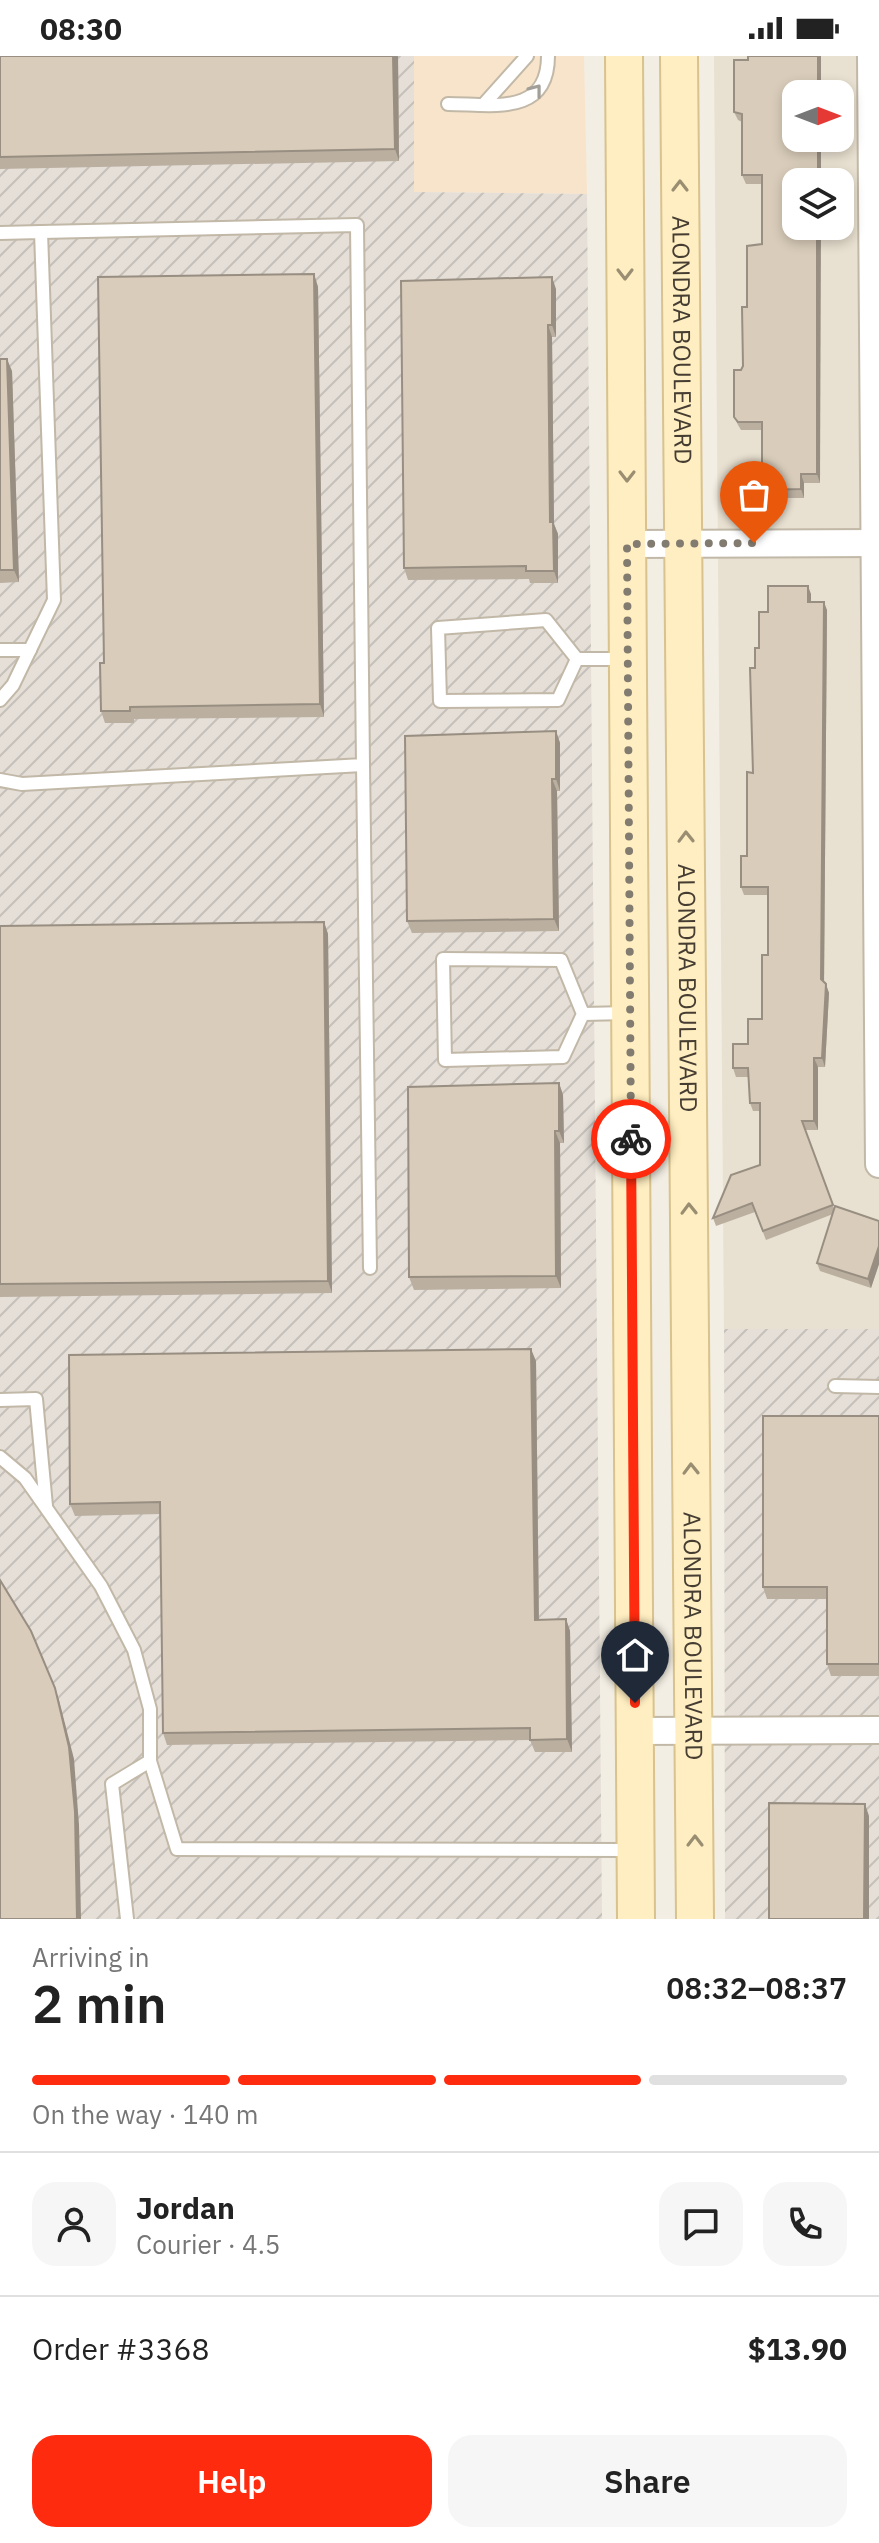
<!DOCTYPE html>
<meta charset="utf-8">
<style>
:root{--surface:#fff;--page:#f6f6f6;--text:#222;--muted:#767676;--line:#e0e0e0;--accent:#ff2b0e}
body{margin:0;font-family:"IBM Plex Sans",sans-serif;background:var(--page);color:var(--text);height:100vh;display:flex;flex-direction:column;font-size:30px;white-space:nowrap}
*{box-sizing:border-box;margin:0}
p{font-size:26px;color:var(--muted)}
.icon{flex:none;width:44px;height:44px;fill:none;stroke:currentColor;stroke-width:2;stroke-linecap:round;stroke-linejoin:round}
.map{position:relative;height:1863px;overflow:hidden}
.sheet{display:flex;flex-direction:column;background:var(--surface);flex:1}
.sheet>*{flex:none}
.needle{width:52px;rotate:90deg}
.tools{position:absolute;left:782px;top:24px;display:grid;gap:16px}
.tools a{display:grid;place-items:center;width:72px;height:72px;border-radius:16px;background:var(--surface);box-shadow:0 4px 12px #0003;font-size:40px}
.pin{position:absolute;display:grid;place-items:center;width:68px;height:68px;color:#fff;margin:-82px -34px;border-radius:50% 50% 50% 0;rotate:-45deg;box-shadow:0 0 8px #0007}
.pin .icon{rotate:45deg}
.courier{position:absolute;display:grid;place-items:center;width:80px;height:80px;margin:-40px;border:6px solid #ff2b0e;border-radius:50%;background:#fff;color:#222;box-shadow:0 2px 10px #0007}
.headline em{font-style:normal;font-weight:600}
.headline div{display:flex;flex-direction:column-reverse}
.headline{display:flex;align-items:center;justify-content:space-between;height:136px;padding:0 32px}
h1{font-size:52px;font-weight:600;line-height:60px}
.bar{display:grid;grid-template-columns:repeat(4,1fr);gap:12px 8px;align-content:center;height:96px;padding:0 32px}
.bar i{height:10px;border-radius:6px;background:var(--line)}
.bar .on{background:var(--accent)}
.bar p{grid-column:span 4}
.line{display:flex;align-items:center;gap:20px;padding:0 32px;border-top:2px solid var(--line)}
.line div{flex:1}
.round{display:grid;place-items:center;flex:none;width:84px;height:84px;border-radius:24px;background:var(--page)}
.button{display:flex;gap:16px;margin-top:auto;padding:16px 32px}
.button a{flex:1;height:92px;border-radius:24px;background:var(--accent);color:#fff;font-size:32px;font-weight:600;line-height:92px;text-align:center}
.button a+a{background:var(--page);color:var(--text)}
.status{display:flex;justify-content:space-between;align-items:center;height:56px;padding:0 40px;background:var(--surface);direction:ltr}
.status svg{height:22px;fill:currentColor}
.map>svg:first-child{display:block}
.residential{fill:#e8e0d0;fill-rule:evenodd}
.commercial{fill:#f8e4cb}
.industrial{fill:url(#industrial-furrows)}
.lines{fill:none;stroke-linecap:round;stroke-linejoin:round}
.service-casing{stroke:#c2b8a7;stroke-width:16}
.minor-casing{stroke:#c2b8a7;stroke-width:30}
.secondary-casing{stroke:#d8c28d;stroke-width:40}
.service{stroke:#fff;stroke-width:12}
.minor{stroke:#fff;stroke-width:26}
.secondary{stroke:#ffeec1;stroke-width:36}
.wall{fill:#bbafa0}
.shaded-wall{fill:#988f82}
.building{fill:#d9ccba;stroke:#988f82;stroke-width:2}
.oneway{stroke:#a29e98}
.oneway2{stroke:#998d72}
.done{stroke:#827b70;stroke-width:8;stroke-dasharray:0 14.4}
.route{stroke:#ff2b0e;stroke-width:10}
.labels{text-anchor:middle;stroke-width:7;stroke-linejoin:round;paint-order:stroke}
.street-label{font-size:24px;fill:#453d32;stroke:#fff}
</style>
<div class="status"><b>08:30</b><svg viewBox="0 0 49 12"><path d="M0 12V9h3v3zM5 12V6h3v6zM10 12V3h3v9zM15 12V0h3v12zM26 1h20v11H26zM47 4h2v5h-2z"/></svg></div>
<div class="map">
<svg width="879" height="1863" viewBox="0 0 879 1863">
<defs>
<pattern id="industrial-furrows" width="10" height="10" patternUnits="userSpaceOnUse" patternTransform="scale(2)"><rect width="10" height="10" fill="#e5dfd8"/><path d="M-1 1l2-2M0 10L10 0M9 11l2-2" fill="none" stroke="#c6c0ba"/></pattern>
</defs>
<rect width="100%" height="100%" fill="#f3eee3"/>
<path class="residential" d="M714,0H879V1273H724ZM796,38H840V82H796ZM796,126H840V170H796Z"/>
<path class="commercial" d="M414,0H584L587,138L413,136Z"/>
<g class="industrial">
<path d="M0,0H414V136L587,138L602,1863H0Z"/>
<path d="M724,1273H879V1863H725Z"/>
</g>
<g class="lines">
<g class="service-casing">
<g id="service">
<path d="M448,48C491,48 548,61 548,0"/>
<path d="M484,48L527,0"/>
<path d="M0,177L41,176L54,544L13,629L0,644"/>
<path d="M0,594H30"/>
<path d="M577,603L558,644L440,645L438,572L546,564L577,603H624"/>
<path d="M363,709L370,1212"/>
<path d="M0,724L22,728L363,709L357,169L41,176"/>
<path d="M583,958L563,1001L445,1004L443,903L561,904L583,958L627,957"/>
<path d="M835,1330L879,1331"/>
<path d="M0,1344L36,1343L46,1450"/>
<path d="M0,1401L25,1422L101,1530L134,1594L150,1653V1705L177,1793L632,1794"/>
<path d="M127,1863L112,1728L150,1705"/>
</g>
</g>
<g class="minor-casing">
<g id="minor">
<path d="M871,0L879,1108"/>
<path d="M627,488L879,487"/>
<path d="M635,1675L879,1674"/>
</g>
</g>
<g class="secondary-casing">
<g id="secondary">
<path d="M624,0L636,1863"/>
<path id="s1" d="M679,0L695,1863"/>
</g>
</g>
<use href="#service" class="service"/>
<use href="#minor" class="minor"/>
<use href="#secondary" class="secondary"/>
</g>
<g class="wall">
<path d="M0,0H398L399,105L0,113Z"/>
<path d="M821,0V38H796L821,82V126H796L820,427H804V442H765L762,434V374H741L738,369L734,361L741,314L743,310L747,251L762,188V128H746L742,119V66L738,64L734,56Z"/>
<path d="M314,218L318,231L324,661L134,663V667H105L101,655Z"/>
<path d="M556,233V281H552L554,468L558,478V527H530L529,523L408,524L404,512Z"/>
<path d="M0,303L12,315L19,526L0,527Z"/>
<path d="M811,538V546L827,554L824,926L829,937L825,1011H818V1074H805L834,1153L879,1165V1208L871,1232L820,1215L817,1207L833,1158L766,1184L755,1156L716,1170L713,1162L760,1109V1055H753L750,1047L749,1021H736L733,1012L762,963L768,899V839H744L741,831L747,800L753,717L755,612L768,556Z"/>
<path d="M556,675L560,687V735H557L559,875L412,877L407,865Z"/>
<path d="M324,866L328,878L332,1237L0,1241V870Z"/>
<path d="M559,1027L563,1039L564,1087H560L561,1232L414,1234L409,1221Z"/>
<path d="M536,1305L539,1564L566,1563L570,1575L572,1696H535L530,1684L167,1689L163,1677L160,1458L75,1460L70,1448Z"/>
<path d="M879,1360V1620H831L827,1608V1543H767L763,1531Z"/>
</g>
<g class="shaded-wall">
<path d="M393,0H398L399,105L395,93Z"/>
<rect x="818" y="0" width="3" height="38"/>
<rect x="818" y="82" width="3" height="44"/>
<path d="M817,170H821L820,427L817,418Z"/>
<path d="M314,218L318,231L324,661L320,648Z"/>
<path d="M552,221L556,233V281L552,269Z"/>
<path d="M548,269L552,281L554,468L558,478V527L554,515L550,466Z"/>
<path d="M7,303L12,315L19,526L14,514Z"/>
<path d="M801,418L804,427V442L801,433Z"/>
<path d="M808,530L811,538V554L808,546Z"/>
<path d="M824,546L827,554L824,931L821,923Z"/>
<path d="M556,675L560,687V735L556,723Z"/>
<path d="M552,723L557,735L559,875L554,863Z"/>
<path d="M324,866L328,878L332,1237L328,1225Z"/>
<path d="M826,928L829,937L825,1011L822,1002Z"/>
<path d="M814,1002L818,1011V1074L814,1065Z"/>
<path d="M559,1027L563,1039L564,1087L559,1075Z"/>
<path d="M555,1075L560,1087L561,1232L556,1220Z"/>
<path d="M879,1190V1208L871,1232L868,1223Z"/>
<path d="M531,1293L536,1305L539,1576L535,1564Z"/>
<path d="M566,1563L570,1575L572,1696L567,1683Z"/>
<path d="M55,1632L59,1644L74,1703L79,1769L81,1863H77Z"/>
<path d="M865,1748L869,1760V1863H864Z"/>
</g>
<g class="building">
<path d="M0,0H393L395,93L0,101Z"/>
<path d="M748,0H818V38H796V82H818V126H796V170H817V418H801V433L762,434V366H738L734,361V314H741L743,310L742,251H747V190L762,188V119H742V58L734,56V4H748Z"/>
<path d="M314,218L320,648L130,651V655H101L100,607H104L98,221Z"/>
<path d="M552,221V269H548L550,466H553L554,515H526V510L404,512L401,225Z"/>
<path d="M0,303H7L14,514H0Z"/>
<path d="M768,530H808V546H824L821,923L826,928L822,1002H814V1065H802L833,1149L763,1175L752,1147L713,1162L731,1119L760,1109V1047H750L748,1012H733V988H748V963H762V899H768V831H741V800H747V716L753,717L750,612H755V592H759V556H768Z"/>
<path d="M556,675V723H552L554,863L407,865L405,680Z"/>
<path d="M324,866L328,1225L0,1228V870Z"/>
<path d="M559,1027V1075H555L556,1220L409,1221L408,1031Z"/>
<path d="M835,1150L879,1165V1190L868,1223L817,1207Z"/>
<path d="M531,1293L535,1564L566,1563L567,1683L530,1684V1672L163,1677L160,1446L70,1448L69,1299Z"/>
<path d="M763,1360H879V1608H827V1531H763Z"/>
<path d="M0,1524L31,1575L55,1632L69,1691L75,1756L77,1863H0Z"/>
<path d="M769,1747L865,1748L864,1863H769Z"/>
</g>
<defs><path id="oneway-chevron" d="M-2-3.5L2.5 0L-2 3.5" fill="none" stroke-width="1.6" stroke-linecap="round" stroke-linejoin="round" transform="scale(2)"/></defs>
<use class="oneway" href="#oneway-chevron" transform="translate(536 34) rotate(-52)"/>
<g class="oneway2">
<use href="#oneway-chevron" transform="translate(680 130) rotate(-90)"/>
<use href="#oneway-chevron" transform="translate(625 218) rotate(90)"/>
<use href="#oneway-chevron" transform="translate(627 420) rotate(90)"/>
<use href="#oneway-chevron" transform="translate(686 781) rotate(-91)"/>
<use href="#oneway-chevron" transform="translate(689 1153) rotate(-91)"/>
<use href="#oneway-chevron" transform="translate(691 1413) rotate(-91)"/>
<use href="#oneway-chevron" transform="translate(695 1785) rotate(-90)"/>
</g>
<g class="lines">
<path class="done" d="M631,1083L627,488L754,487"/>
<path class="route" d="M631,1083L635,1647"/>
</g>
<g class="labels">
<g class="street-label">
<text dy="8" stroke="none"><textPath href="#s1" startOffset="284">ALONDRA BOULEVARD</textPath></text>
<text dy="8" stroke="none"><textPath href="#s1" startOffset="932">ALONDRA BOULEVARD</textPath></text>
<text dy="8" stroke="none"><textPath href="#s1" startOffset="1580">ALONDRA BOULEVARD</textPath></text>
</g>
</g>
</svg>
<div class="tools">
<a><svg class="needle" viewBox="-14 -14 28 28"><path d="M0-13l5 13h-10z" fill="#e53935"/><path d="M0 13l5-13h-10z" fill="#767676"/></svg></a>
<a><svg class="icon" aria-label="layers" viewBox="0 0 24 24"><path d="M12 4l9 5-9 5-9-5zM3 14l9 5 9-5"/></svg></a>
</div>
<div class="pin" style="left:754px;top:487px;background:#ea580c"><svg class="icon" aria-label="bag" viewBox="0 0 24 24"><path d="M5 8h14l-1 12H6zM9 8a3 3 0 0 1 6 0"/></svg></div>
<div class="pin" style="left:635px;top:1647px;background:#1f2937"><svg class="icon" aria-label="home" viewBox="0 0 24 24"><path d="M3 11l9-7 9 7M6 9v11h12V9"/></svg></div>
<div class="courier" style="left:631px;top:1083px"><svg class="icon" aria-label="bike" viewBox="0 0 24 24"><circle cx="6" cy="16" r="4"/><circle cx="18" cy="16" r="4"/><path d="M6 16l4-8h5l3 8M10 8l3 8H6M13 5h3"/></svg></div>
</div>
<section class="sheet">
<div class="headline"><div><h1>2 min</h1><p>Arriving in</p></div><em>08:32–08:37</em></div>
<div class="bar"><i class="on"></i><i class="on"></i><i class="on"></i><i></i><p>On the way · 140 m</p></div>
<div class="line" style="height:144px"><a class="round"><svg class="icon" aria-label="person" viewBox="0 0 24 24"><circle cx="12" cy="8" r="4"/><path d="M4 21q1-7 8-7t8 7"/></svg></a><div><b>Jordan</b><p>Courier · 4.5</p></div><a class="round"><svg class="icon" aria-label="chat" viewBox="0 0 24 24"><path d="M4 5h16v11H9l-5 4z"/></svg></a><a class="round"><svg class="icon" aria-label="phone" viewBox="0 0 24 24"><path d="M5 4h4l2 5-3 2q2 4 5 5l2-3 5 2v4C11 20 4 13 5 4z"/></svg></a></div>
<div class="line" style="height:104px"><div>Order #3368</div><b>$13.90</b></div>
<div class="button"><a>Help</a><a>Share</a></div>
</section>
